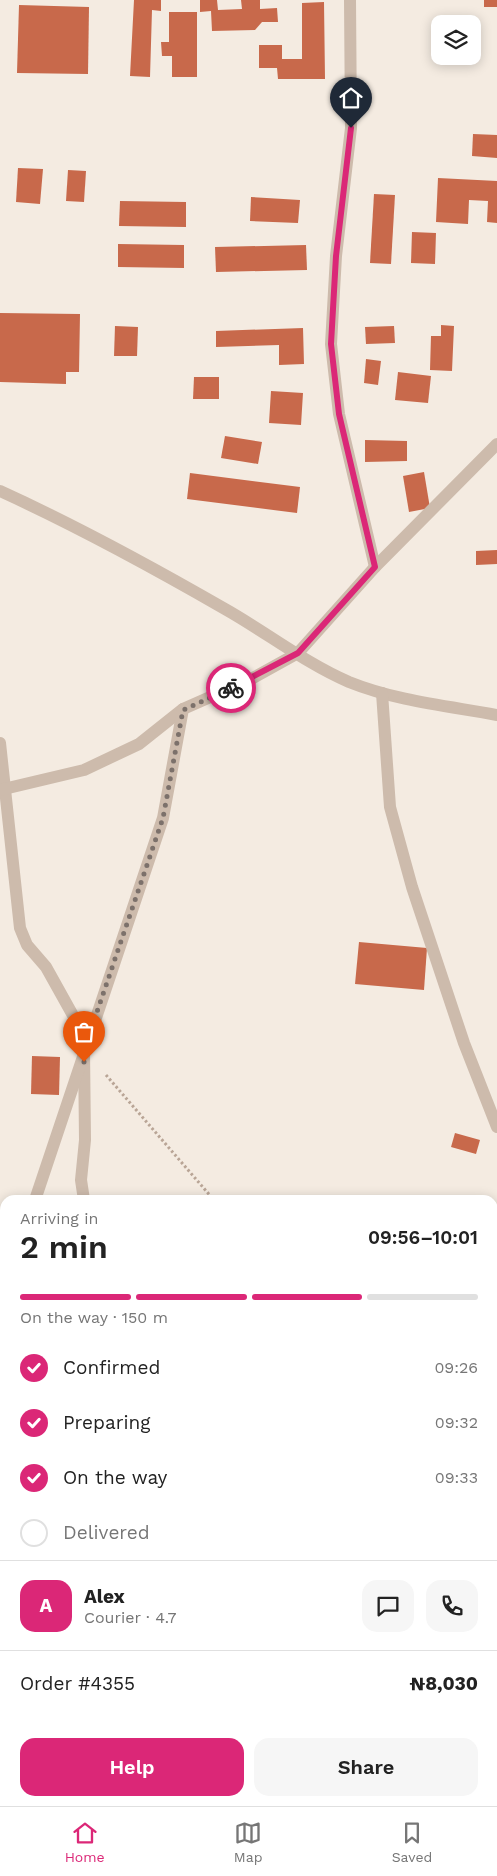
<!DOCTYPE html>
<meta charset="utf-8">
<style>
:root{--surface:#fff;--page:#f6f6f6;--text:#222;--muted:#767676;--line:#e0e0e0;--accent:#db2777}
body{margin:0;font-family:"Work Sans",sans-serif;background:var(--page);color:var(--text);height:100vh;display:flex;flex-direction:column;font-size:19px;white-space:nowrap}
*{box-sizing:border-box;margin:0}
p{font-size:16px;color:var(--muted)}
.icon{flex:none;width:28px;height:28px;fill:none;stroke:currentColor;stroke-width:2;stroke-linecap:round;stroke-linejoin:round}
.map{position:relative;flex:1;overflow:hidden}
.sheet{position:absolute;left:0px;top:1195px;width:498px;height:611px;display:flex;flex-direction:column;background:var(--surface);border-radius:15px 15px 0 0;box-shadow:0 2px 12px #0003}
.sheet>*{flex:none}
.fabs{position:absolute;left:431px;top:15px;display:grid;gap:10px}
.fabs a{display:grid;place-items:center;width:50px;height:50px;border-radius:10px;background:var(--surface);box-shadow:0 2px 12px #0003;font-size:25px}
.pin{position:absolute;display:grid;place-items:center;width:42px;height:42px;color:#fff;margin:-51px -21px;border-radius:50% 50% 50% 0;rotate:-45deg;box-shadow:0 0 5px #0007}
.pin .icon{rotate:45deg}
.courier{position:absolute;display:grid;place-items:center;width:50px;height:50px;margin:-25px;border:4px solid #db2777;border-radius:50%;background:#fff;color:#222;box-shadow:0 1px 6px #0007}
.overview em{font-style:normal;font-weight:600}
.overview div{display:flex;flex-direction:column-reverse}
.overview{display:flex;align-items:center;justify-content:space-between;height:85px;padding:0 20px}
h1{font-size:32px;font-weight:600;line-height:38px}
.bar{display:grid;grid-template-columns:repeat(4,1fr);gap:8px 5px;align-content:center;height:60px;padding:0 20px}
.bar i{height:6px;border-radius:4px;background:var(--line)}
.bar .current{background:var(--accent)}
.bar p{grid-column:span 4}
.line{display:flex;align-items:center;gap:12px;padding:0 20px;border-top:1px solid var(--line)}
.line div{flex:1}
.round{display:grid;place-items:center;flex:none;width:52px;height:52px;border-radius:15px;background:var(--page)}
ol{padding:0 20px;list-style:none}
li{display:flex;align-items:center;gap:15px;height:55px}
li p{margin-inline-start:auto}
li .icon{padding:5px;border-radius:50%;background:var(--accent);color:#fff;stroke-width:4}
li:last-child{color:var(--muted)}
li i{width:28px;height:28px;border:2px solid var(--line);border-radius:50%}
.cta{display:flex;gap:10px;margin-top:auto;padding:10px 20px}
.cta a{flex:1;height:58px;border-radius:15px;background:var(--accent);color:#fff;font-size:20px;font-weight:600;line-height:58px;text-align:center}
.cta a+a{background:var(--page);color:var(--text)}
.tab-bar{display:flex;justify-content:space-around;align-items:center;height:70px;border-top:1px solid var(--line);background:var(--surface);font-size:14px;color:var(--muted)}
.tab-bar a{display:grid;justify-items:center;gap:2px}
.tab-bar .current{color:var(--accent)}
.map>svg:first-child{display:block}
.building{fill:#c8694b}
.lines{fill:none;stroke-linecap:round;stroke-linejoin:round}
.path{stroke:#b9a596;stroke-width:3;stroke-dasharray:2.5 2.5;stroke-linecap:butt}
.street{stroke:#cdbbac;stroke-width:12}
.done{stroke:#7c716b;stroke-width:5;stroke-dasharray:0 9}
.route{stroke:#db2777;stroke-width:6}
</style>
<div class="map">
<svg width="497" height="1806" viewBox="0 0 497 1806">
<rect width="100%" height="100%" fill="#f4ebe1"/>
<g class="building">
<path d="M134,0H161V11L152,10L150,77L130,76Z"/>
<path d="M200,0H217L218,10L242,9L241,0H260V9L277,8L278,22H262L255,30L212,31L211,11L200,12Z"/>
<rect x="484" y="0" width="13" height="7"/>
<path d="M324,2L325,79H278L277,68H259V45H282V59H302V3Z"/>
<path d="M19,5L89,7L88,74L17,73Z"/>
<path d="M169,12H197V77H172V56H162L161,42H169Z"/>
<path d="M473,134L497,135V158L472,156Z"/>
<path d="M18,168L43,169L40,204L16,202Z"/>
<path d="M68,170L86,171L84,202L66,201Z"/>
<path d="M438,178L497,181V223L487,222L488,201L469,200L468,224L436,222Z"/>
<path d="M374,194L395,195L391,264L370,263Z"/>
<path d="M251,197L300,200L298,223L250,221Z"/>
<path d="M120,201L186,202V227L119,226Z"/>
<path d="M412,232L436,233L435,264L411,263Z"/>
<path d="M118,244L184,245V268L118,267Z"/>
<path d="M306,245L307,270L216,272L215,247Z"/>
<path d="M0,313L80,314L79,372H66V384L0,382Z"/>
<path d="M441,325L454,326L452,371L430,370L431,336H441Z"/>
<path d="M115,326L138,327L137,356H114Z"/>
<path d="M394,326L395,343L366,344L365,327Z"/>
<path d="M303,328L304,364L279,365V345L216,347V331Z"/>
<path d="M366,359L381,361L378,385L364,383Z"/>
<path d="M398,372L431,376L428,403L395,400Z"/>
<path d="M194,377H219V399H193Z"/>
<path d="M271,391L303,393L301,425L269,423Z"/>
<path d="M225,436L262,442L258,464L221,458Z"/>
<path d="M365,440L407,441V461L365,462Z"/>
<path d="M424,472L430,508L409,512L403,476Z"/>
<path d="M190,473L300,487L297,513L187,499Z"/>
<path d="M497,550V564L476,565V551Z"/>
<path d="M359,942L427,948L424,990L355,984Z"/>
<path d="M32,1056L60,1057L59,1095L31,1094Z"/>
<path d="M455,1133L480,1140L476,1154L451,1147Z"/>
<rect x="492" y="1703" width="5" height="26"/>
</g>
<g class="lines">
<path class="path" d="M106,1075L214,1200"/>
<g class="street">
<path d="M350,0L351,128L336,256L331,344L339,414L375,567"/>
<path d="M0,491C77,526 152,567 225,609C266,632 305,663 349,682C396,701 448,706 497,715"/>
<path d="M382,693L390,807L412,887L464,1043L497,1127"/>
<path d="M0,743L20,928L27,945L46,967L80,1028L84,1050L85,1140L81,1180L84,1200"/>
<path d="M0,790L84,770L139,744L183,709"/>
<path d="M35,1200L163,818L183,709L251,679L298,653L375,567L497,444"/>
<path d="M0,1286L5,1274"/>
<path d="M492,1446L497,1447"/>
<path d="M492,1511L497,1493"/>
<path d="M492,1743L497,1741"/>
<path d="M416,1801L418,1806"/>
<path d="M249,1806L274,1801"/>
<path d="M430,1806V1801"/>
</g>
</g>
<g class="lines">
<path class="done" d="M84,1062V1050L163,818L183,710L231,688"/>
<path class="route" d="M231,688L298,653L375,567L339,414L331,344L336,256L351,128"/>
</g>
</svg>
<div class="fabs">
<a><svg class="icon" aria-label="layers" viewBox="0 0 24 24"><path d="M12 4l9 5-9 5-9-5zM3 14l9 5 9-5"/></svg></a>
</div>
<div class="pin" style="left:84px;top:1062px;background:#ea580c"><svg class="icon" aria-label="bag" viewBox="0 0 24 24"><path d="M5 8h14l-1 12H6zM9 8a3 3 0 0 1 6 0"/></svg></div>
<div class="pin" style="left:351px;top:128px;background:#1f2937"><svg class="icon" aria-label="home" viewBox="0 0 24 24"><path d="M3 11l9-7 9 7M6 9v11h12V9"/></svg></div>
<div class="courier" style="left:231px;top:688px"><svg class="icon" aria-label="bike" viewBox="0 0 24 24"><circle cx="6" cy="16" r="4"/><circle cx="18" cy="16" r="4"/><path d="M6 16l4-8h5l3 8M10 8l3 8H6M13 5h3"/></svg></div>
<section class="sheet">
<div class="overview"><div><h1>2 min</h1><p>Arriving in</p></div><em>09:56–10:01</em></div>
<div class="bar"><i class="current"></i><i class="current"></i><i class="current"></i><i></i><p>On the way · 150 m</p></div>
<ol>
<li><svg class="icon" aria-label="check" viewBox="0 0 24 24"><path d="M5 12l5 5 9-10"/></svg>Confirmed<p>09:26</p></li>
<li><svg class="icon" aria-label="check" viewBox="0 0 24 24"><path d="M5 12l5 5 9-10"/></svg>Preparing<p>09:32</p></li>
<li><svg class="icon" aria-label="check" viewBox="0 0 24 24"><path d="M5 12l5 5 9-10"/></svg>On the way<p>09:33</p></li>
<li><i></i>Delivered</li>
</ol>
<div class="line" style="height:90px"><b class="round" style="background:var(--accent);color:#fff">A</b><div><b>Alex</b><p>Courier · 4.7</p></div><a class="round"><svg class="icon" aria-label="chat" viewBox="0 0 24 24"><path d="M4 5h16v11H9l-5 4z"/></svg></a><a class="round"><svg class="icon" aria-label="phone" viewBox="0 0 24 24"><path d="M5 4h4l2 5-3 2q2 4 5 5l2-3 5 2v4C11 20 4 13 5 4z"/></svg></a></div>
<div class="line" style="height:65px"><div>Order #4355</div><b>₦8,030</b></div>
<div class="cta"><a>Help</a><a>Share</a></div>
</section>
</div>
<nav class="tab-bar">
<a class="current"><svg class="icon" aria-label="home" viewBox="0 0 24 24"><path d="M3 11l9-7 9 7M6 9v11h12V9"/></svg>Home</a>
<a><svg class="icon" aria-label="map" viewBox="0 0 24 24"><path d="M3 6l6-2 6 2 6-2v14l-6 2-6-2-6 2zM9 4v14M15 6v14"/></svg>Map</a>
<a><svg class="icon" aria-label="saved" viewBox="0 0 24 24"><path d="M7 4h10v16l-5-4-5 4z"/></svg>Saved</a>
</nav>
